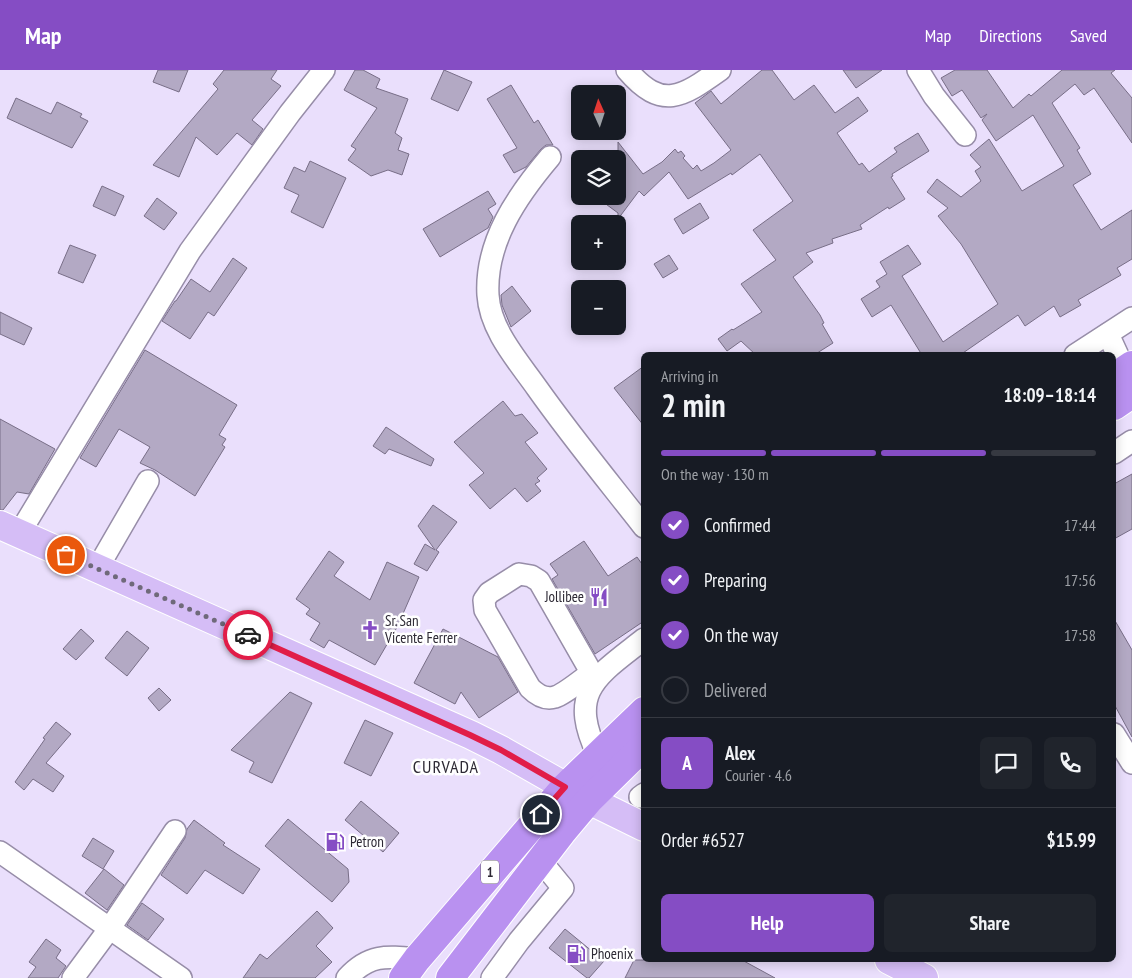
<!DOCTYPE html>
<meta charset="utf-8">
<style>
:root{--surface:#171b24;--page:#20242c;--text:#f1f3f6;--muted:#9ea1a6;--line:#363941;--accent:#854dc4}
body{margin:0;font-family:"PT Sans Narrow",sans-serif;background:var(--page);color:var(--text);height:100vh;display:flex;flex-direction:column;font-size:19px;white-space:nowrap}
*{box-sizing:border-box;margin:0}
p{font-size:16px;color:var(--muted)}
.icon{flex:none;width:28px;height:28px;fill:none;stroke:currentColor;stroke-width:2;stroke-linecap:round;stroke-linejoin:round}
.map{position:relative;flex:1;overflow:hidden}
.side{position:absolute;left:641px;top:282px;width:475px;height:610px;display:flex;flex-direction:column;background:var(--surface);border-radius:8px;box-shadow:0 2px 12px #0003}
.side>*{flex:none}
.needle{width:32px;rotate:357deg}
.fabs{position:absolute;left:571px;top:15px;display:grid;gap:10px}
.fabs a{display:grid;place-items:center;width:55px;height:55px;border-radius:8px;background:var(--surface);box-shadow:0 2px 12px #0003;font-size:25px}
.pin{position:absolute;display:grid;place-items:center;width:42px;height:42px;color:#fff;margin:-21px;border:2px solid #fff;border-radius:50%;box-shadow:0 1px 5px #0007}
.courier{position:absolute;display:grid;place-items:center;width:50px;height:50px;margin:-25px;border:4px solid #e11d48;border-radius:50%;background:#fff;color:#222;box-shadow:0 1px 6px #0007}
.head em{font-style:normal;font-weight:700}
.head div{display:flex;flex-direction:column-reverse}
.head{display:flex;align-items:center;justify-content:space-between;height:85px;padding:0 20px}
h1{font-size:32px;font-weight:700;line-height:38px}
.bar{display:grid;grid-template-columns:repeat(4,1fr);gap:8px 5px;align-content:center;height:60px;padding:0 20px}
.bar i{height:6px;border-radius:4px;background:var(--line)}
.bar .selected{background:var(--accent)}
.bar p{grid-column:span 4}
.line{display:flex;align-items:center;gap:12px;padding:0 20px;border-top:1px solid var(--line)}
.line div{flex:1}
.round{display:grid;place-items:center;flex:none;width:52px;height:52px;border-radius:8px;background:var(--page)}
ol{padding:0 20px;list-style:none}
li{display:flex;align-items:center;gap:15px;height:55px}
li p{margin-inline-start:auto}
li .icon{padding:5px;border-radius:50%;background:var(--accent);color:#fff;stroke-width:4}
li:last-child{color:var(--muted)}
li i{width:28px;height:28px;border:2px solid var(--line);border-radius:50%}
.primary-button{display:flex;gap:10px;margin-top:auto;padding:10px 20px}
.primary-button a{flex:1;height:58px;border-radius:8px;background:var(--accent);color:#fff;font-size:20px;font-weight:700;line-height:58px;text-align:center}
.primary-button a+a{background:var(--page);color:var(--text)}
header{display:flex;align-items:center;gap:30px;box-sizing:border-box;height:70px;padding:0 25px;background:var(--accent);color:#fff}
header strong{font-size:24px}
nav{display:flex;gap:28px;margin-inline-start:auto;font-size:18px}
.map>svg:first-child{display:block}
.building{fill:#b3a9c4;stroke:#786e87}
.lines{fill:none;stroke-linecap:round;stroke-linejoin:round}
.minor-casing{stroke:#978da8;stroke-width:24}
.major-casing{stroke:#fff;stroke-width:30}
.highway-casing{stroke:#fff;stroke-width:30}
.minor{stroke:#fff;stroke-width:21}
.major{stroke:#d5bdf6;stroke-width:28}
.highway{stroke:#b991f0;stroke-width:28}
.done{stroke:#6f697a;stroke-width:5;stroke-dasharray:0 9}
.route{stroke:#e11d48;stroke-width:6}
.labels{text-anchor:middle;stroke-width:5;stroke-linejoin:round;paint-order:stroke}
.shield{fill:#fff;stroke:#6c6971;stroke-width:1}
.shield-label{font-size:14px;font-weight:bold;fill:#2d2934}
.poi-label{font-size:15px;fill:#2d2934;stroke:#fff;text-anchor:start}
.quarter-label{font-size:18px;letter-spacing:1px;fill:#2d2934;stroke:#fff}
</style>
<header>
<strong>Map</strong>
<nav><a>Map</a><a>Directions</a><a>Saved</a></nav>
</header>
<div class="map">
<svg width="1132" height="908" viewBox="0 0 1132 908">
<rect width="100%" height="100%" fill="#eadffc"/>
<g class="building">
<path d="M158,0H188L179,22L153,12Z"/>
<path d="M224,0H277L271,9L281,16L252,50L263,59L252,75L237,63L217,85L196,67L179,107L153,95L218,19L213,14Z"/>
<path d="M355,0H363L380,9L376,18L408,29L395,63L402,68L398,80L409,84L402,105L388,100L371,106L348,90L356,79L351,76L377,38L344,20Z"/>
<path d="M444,0L472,12L458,41L431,29Z"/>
<path d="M762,0H772L794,30L814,15L835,43L858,27L868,41L837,63L859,95L862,93L869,102L897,82L894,78L918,63L929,81L892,104L893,106L891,107L905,129L889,139L888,137L860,155L862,159L832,169L833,173L806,183L813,192L793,207L820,245L824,253L822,254L833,273L814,285H756L741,271L727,281L718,269L732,259L733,260L762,242L741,214L776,190L753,160L793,131L760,84L732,105L731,103L688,129L669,102L644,126L639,121L618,149V143L595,126H618V72L643,104L662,92L675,79L678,83L681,81L685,86L683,88L693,99L697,95L701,101L714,93L731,80L695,33L711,21L721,34Z"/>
<path d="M843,0H882L856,18Z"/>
<path d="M955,0H987L1013,38L1029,24L1031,26L1062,0H1115L1111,3L1132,28V73L1094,18L1084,25L1075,14L1052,33L1080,78L1077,80L1091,104L1073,115L1101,160L1132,140V189L1117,198L1121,205L1078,230L1081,235L1060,247L1054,236L1025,256L1018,245L960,285H922L891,235L872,247L861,229L880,217L876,211L887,204L880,192L908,175L921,194L902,206L943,272L998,234L961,174L938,146L948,138L927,122L937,109L961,127L981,111L975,101L981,97L970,85L989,69L1022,121L1064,96L1033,45L996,71L982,50L987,44L981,48L962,20L952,26L941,8Z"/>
<path d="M511,15L534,53L538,50L553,75H546L541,79L526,97L514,103L503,85L517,78L487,29Z"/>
<path d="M16,28L51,44L57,32L82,44L80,47L88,51L72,78L7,48Z"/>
<path d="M310,91L346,108L323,158L291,142L299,125L284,118L294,97L305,102Z"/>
<path d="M102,116L124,126L115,146L93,136Z"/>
<path d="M488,121L496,134L488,139L493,147L488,158L440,187L423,159Z"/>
<path d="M157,128L177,143L164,160L144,146Z"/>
<path d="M700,133L709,148L683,164L674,149Z"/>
<path d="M70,175L96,185L83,213L58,203Z"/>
<path d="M669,185L678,199L663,208L654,194Z"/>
<path d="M233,188L247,198L214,246L208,242L190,269L162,251L175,231H176L191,209L210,222Z"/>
<path d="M512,216L531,241L511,257L502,235L501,225Z"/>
<path d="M0,242L32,258L24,275L0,264Z"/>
<path d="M145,280L237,335L219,365L226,369L222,375L225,377L195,426L155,400L140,393L150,377L119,359L96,397L80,388Z"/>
<path d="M644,296V356L614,318Z"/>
<path d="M503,331L515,346L522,344L538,363L525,372L547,399L537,408L540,411L535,414L541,421L527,432L515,418L490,439L469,415L484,403L454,372Z"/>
<path d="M0,349L55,379L29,424L17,422L3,440H0Z"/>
<path d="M386,357L434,389L431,396L389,379L385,384L373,376Z"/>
<path d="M1132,404V459L1114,469V414Z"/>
<path d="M433,435L457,452L436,480L439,482L427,501L414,494L425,474L435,480L418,456Z"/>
<path d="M584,471L608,506L637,487L644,497V551L595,584L552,509L558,505L550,494Z"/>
<path d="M329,481L344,492L334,506L370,530L387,492L419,507L402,546L403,547L375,595L329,570L324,578L310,570L320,553L306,544L310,539L296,529Z"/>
<path d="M1114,549L1132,580V667L1114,634Z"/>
<path d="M81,559L94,571L76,590L63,579Z"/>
<path d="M443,559L498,587L518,622L479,648L461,622L455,634L414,613Z"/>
<path d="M127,561L149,578L127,606L105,588Z"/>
<path d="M159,618L171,630L159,641L148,628Z"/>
<path d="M290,622L312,633L272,713L249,702L254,692L231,680Z"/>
<path d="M365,650L393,663L371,706L344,693Z"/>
<path d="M56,652L71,664L46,693L64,706L53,722L33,709L24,720L15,712L45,669L43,668Z"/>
<path d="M361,731L399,763L383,782L345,750Z"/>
<path d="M288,749L348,799L349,812L332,832L265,776Z"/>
<path d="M194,750L225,773L223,775L260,799L243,824L205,800L187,824L161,805L185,768L187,759Z"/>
<path d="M93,768L114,781L103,799L82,786Z"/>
<path d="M104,799L124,815L107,840L85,823Z"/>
<path d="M142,833L164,849L148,870L127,855Z"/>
<path d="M317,841L333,858L316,876L332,892L315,908H243L260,884L267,889Z"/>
<path d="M565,859L604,891L589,908H587L549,878Z"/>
<path d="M46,869L61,880L56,888L66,896L58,908H28L36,897L29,892Z"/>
<path d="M634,890H742L775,908H625Z"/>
</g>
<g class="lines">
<g class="minor-casing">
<g id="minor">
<path d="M627,0C662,41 682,27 720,0"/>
<path d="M918,0L934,26L965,65"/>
<path d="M550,87C517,126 485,172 488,225C490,260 518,291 537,318C571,366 608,411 644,457"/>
<path d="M1108,264L1131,314"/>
<path d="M1075,285L1132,248"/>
<path d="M1114,383L1132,371"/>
<path d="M19,464L190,181L290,43L324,0"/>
<path d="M97,499L148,411"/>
<path d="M591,603C583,609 563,625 555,627C545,630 536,624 530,618L485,540L484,530L489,523L519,504L531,506L539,511L595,609"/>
<path d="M1114,664L1132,693"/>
<path d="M598,685C567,621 597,606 644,569"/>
<path d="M640,727L644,724"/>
<path d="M0,782L181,908"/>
<path d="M73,908L110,858L175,761"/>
<path d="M347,908C369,884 386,886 417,889"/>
<path d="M492,908L519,871L563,818L540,790"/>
</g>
</g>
<g class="major-casing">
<g id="major">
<path d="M0,455L471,665L501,680L589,730L644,757"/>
<path d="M889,890L924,908"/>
</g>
</g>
<g class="highway-casing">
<g id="highway">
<path d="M1114,307L1132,295"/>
<path d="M1114,336L1132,324"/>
<path d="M403,908L417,889L565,717L644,641"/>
<path d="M450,908L563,761L589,730L644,676"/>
</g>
</g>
<use href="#minor" class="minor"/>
<use href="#major" class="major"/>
<use href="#highway" class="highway"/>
</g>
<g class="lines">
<path class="done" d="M66,485L248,565"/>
<path class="route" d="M248,565L470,665L501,680L565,717L541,744"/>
</g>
<defs>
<g id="restaurant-bare" transform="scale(1.5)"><path d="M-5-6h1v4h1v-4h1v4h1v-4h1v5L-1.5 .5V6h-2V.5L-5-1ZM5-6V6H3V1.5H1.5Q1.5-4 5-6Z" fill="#854dc4" stroke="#fff" stroke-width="2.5" paint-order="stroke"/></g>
<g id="church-bare" transform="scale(1.5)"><path d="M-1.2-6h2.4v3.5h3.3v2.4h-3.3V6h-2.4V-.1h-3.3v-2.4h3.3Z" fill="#854dc4" stroke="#fff" stroke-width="2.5" paint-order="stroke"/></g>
<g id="fuel-bare" transform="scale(1.5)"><path d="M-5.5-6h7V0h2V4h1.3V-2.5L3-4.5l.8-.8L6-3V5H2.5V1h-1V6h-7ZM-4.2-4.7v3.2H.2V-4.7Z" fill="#854dc4" stroke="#fff" stroke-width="2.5" paint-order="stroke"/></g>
</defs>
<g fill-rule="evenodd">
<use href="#restaurant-bare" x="599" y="527"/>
<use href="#church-bare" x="370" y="560"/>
<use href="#fuel-bare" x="335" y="772"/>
<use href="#fuel-bare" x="576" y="884"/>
</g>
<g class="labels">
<rect class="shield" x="481" y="790.5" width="18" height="23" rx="4"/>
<g class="shield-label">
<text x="490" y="807">1</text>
</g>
<g class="poi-label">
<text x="584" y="532" text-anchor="end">Jollibee</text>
<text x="385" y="556">Sr. San<tspan x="385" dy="17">Vicente Ferrer</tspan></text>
<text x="350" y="777">Petron</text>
<text x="591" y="889">Phoenix</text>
</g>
<g class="quarter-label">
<text x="446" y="703">CURVADA</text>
</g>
</g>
</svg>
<div class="fabs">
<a><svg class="needle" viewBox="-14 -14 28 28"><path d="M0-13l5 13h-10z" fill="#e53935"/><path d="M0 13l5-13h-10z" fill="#9ea1a6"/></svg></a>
<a><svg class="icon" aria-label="layers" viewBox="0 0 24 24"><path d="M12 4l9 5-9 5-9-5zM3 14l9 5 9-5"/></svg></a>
<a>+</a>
<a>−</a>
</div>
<div class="pin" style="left:66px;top:485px;background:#ea580c"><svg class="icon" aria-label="bag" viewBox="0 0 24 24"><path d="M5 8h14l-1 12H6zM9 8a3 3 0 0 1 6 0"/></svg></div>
<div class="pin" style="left:541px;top:744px;background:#1f2937"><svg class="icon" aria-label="home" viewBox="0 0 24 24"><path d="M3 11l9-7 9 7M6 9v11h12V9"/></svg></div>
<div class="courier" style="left:248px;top:565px"><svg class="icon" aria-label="car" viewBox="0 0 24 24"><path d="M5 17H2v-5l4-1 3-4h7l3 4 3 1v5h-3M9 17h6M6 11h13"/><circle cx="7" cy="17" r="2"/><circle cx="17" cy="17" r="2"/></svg></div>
<section class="side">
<div class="head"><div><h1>2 min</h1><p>Arriving in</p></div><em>18:09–18:14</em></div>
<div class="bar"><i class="selected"></i><i class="selected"></i><i class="selected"></i><i></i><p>On the way · 130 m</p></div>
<ol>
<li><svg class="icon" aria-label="check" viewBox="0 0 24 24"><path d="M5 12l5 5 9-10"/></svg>Confirmed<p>17:44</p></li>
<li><svg class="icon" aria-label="check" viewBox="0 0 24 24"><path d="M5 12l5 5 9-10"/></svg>Preparing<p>17:56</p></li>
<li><svg class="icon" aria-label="check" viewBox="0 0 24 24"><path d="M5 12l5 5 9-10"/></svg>On the way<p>17:58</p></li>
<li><i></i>Delivered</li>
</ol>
<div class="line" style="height:90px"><b class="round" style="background:var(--accent);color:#fff">A</b><div><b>Alex</b><p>Courier · 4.6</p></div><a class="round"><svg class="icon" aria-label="chat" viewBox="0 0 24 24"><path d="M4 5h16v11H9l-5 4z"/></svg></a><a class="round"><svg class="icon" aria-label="phone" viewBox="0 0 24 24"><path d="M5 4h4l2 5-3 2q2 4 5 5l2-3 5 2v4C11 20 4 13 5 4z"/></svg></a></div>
<div class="line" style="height:65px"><div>Order #6527</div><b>$15.99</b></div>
<div class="primary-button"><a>Help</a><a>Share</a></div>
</section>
</div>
